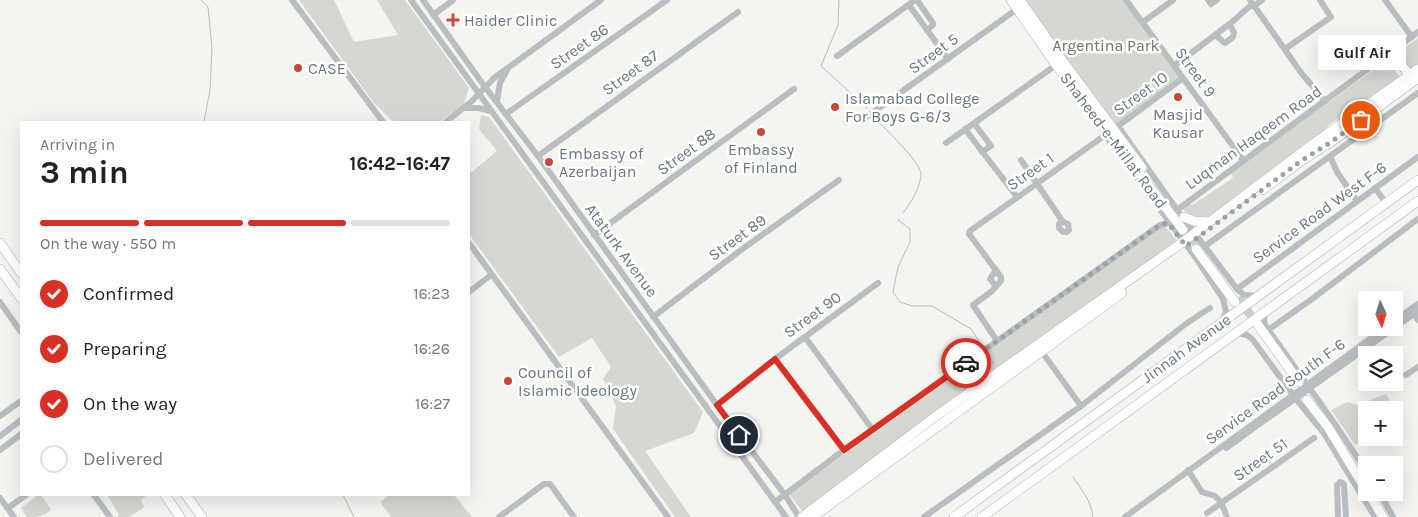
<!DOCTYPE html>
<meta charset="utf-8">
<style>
:root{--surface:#fff;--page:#f2f2f2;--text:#222;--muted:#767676;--line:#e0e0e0;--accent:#d93025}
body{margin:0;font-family:Karla,sans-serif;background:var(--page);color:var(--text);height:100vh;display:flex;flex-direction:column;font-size:19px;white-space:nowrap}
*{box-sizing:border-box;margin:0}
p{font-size:16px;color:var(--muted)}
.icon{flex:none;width:28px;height:28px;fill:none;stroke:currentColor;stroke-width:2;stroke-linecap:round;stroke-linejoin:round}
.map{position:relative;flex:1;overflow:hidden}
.sheet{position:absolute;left:20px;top:121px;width:450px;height:375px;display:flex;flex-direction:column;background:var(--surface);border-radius:0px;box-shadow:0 5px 20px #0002}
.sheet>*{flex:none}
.needle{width:32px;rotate:176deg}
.tools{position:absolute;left:1358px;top:291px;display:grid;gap:10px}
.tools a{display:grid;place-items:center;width:45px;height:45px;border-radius:0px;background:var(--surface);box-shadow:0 5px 20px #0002;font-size:25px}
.pin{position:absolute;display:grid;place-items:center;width:42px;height:42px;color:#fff;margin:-21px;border:2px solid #fff;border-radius:50%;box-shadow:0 1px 5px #0007}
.courier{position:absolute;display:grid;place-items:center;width:50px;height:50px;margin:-25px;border:4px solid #d93025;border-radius:50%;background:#fff;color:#222;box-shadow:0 1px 6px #0007}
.bubble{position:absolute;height:35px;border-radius:0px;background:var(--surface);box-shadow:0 5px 20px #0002;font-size:16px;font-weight:700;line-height:35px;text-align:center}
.summary em{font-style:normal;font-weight:700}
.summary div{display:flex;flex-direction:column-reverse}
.summary{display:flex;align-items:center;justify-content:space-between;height:85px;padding:0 20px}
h1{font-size:32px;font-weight:700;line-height:38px}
.bar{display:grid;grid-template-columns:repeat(4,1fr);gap:8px 5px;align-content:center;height:60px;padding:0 20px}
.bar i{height:6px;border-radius:4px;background:var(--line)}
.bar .on{background:var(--accent)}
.bar p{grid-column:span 4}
ol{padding:0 20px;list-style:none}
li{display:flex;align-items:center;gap:15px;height:55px}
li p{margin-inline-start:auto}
li .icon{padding:5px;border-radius:50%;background:var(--accent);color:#fff;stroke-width:4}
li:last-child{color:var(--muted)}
li i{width:28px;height:28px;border:2px solid var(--line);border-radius:50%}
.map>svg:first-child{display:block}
.green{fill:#d4d8d0}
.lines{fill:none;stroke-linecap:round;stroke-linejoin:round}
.stream{stroke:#b2bfc1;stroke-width:1}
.major-tunnel{stroke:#cacece;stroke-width:9;stroke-dasharray:9 4.5;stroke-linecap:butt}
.major-casing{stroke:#adb2b4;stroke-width:10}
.minor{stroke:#b9bec0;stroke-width:6}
.major{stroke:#fff;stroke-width:9}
.done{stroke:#98a3a6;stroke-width:5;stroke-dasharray:0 9}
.route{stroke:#d93025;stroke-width:6}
.poi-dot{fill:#cd4738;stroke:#fff;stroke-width:2}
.labels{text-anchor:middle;stroke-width:5;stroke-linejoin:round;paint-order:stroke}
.poi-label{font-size:16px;fill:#67777e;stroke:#fff;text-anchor:start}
.park-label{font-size:16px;fill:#6b7665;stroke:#fff}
.street-label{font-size:16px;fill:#67777e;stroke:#fff}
</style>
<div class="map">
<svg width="1418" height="517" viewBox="0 0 1418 517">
<rect width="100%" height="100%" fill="#f4f4f1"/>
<g class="green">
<path d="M299,0H334L354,42L398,35L377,0H405L469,88L463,106L439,122H394L374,103Z"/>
<path d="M1024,0H1123L1180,78L1115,125Z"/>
<path d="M1418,38V65L1410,71L1395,54Z"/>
<path d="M1387,60L1401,78L1355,111C1342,115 1327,124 1320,136L1210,218C1198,218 1190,217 1182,208L1189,203L1192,205L1233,178L1231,172Z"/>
<path d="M481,115L489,117L703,412L694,433L645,451L691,517H675L613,429L616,406L603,379L611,367L592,338L559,357L469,234V171L472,172L497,151L479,129Z"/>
<path d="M1164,225L1177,241L805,515L789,494Z"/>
<path d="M1386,394C1391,405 1401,415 1394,426V410H1366V438H1372L1355,445L1331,410L1347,402L1358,405Z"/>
<path d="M38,495H41L51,509C45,517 37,517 27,517L21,508Z"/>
<path d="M107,495H147L141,500L144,507L129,517H117L119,514Z"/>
<path d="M389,495H454L472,517H391L380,502Z"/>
</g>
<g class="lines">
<g class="stream">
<path d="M201,0L208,7L212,48L210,90L204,122"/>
<path d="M839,0L838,25L821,66L867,108"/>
<path d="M874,117C884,128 920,161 921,174C921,187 910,204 903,213"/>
<path d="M899,219L898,220L910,229V242L898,267L893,292L900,302L912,306H932L971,329L982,346"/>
<path d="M987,353L994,364"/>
<path d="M1073,477C1081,489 1092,502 1093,517"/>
<path d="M343,495L354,517"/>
</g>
<g class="major-tunnel">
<path d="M1186,228L1199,246"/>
<path d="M1238,298L1258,325"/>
</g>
<g class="major-casing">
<g id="major">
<path d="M1011,0L1056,65L1183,230"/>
<path d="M1020,0L1062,60L1142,168"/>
<path d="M1391,52L1413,79"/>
<path d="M1262,190L1301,161L1331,142L1418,78"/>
<path d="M1184,217L1194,221L1209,222"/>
<path d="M0,243L21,273"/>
<path d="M1196,249L1235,302"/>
<path d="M0,269L21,298"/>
<path d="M1258,325L1299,382"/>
<path d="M1307,400L1328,427L1366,490"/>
<path d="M1368,492L1383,517"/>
<path d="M165,495L180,517"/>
<path d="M186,495L202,517"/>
<path d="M802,517L932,419L1183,242L1298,155L1418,69"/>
<path d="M813,517L1122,293"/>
<path d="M954,517L1418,180"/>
<path d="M982,517L1418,201"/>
</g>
</g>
<g class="minor">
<path d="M292,0L383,122"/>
<path d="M411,0L786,517"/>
<path d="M423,0L485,87L538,156L717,405L785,495L799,517"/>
<path d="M917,0L933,23V25L927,30"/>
<path d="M1126,0L1243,160"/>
<path d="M1208,0L1211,4L1217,0"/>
<path d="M1250,0L1302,74L1325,101"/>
<path d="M1385,0L1412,37"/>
<path d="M909,5L948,59"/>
<path d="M433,15L453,0"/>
<path d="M1143,22L1173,0"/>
<path d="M1215,35L1225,43L1233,37L1234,32L1229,24"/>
<path d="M1285,49L1331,17L1320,0"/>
<path d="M837,56L915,0"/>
<path d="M1174,66L1231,23L1250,6H1254L1262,0"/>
<path d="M497,101L500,83L507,70"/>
<path d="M464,108H478L491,111"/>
<path d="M506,114L667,0"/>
<path d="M865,118L1017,9"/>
<path d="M446,122L472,101L494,78L601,0"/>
<path d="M974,123L991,146L982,152"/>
<path d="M1118,126L1177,210L1237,289L1244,295L1258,296"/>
<path d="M965,129L1017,197"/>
<path d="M1114,129L1183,78"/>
<path d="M1105,135L1196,258L1223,299L1226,312L1222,321"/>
<path d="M946,143L1059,63"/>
<path d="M538,156L738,12"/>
<path d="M1330,156L1337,172L1357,201"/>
<path d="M1021,160L1063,222L1068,224L1069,230L1067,232H1063L1059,228V224L1063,222"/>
<path d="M1375,188L1386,203"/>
<path d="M1177,210L1418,32"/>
<path d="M594,235L794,89"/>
<path d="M469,243L668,517"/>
<path d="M1205,246L1418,93"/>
<path d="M996,270L990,279L994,284H998L1001,281V277L969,234L970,231L1108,133"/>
<path d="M1237,289L1418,157"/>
<path d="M469,292L491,275"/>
<path d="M0,302L21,332"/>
<path d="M1267,311L1264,318L1265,325L1335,424L1366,471"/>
<path d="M1414,314L1418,320"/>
<path d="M653,317L741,250L839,180"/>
<path d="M1394,321L1418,304"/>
<path d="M1268,330L1312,299L1418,219"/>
<path d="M1236,333L1247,335L1253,340L1296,399L1323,432L1375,517"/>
<path d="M805,337L873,430"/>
<path d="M997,341L973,305L992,291L998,284"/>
<path d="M1042,352L1081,406"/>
<path d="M775,359L844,450"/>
<path d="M1406,375L1418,367"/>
<path d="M717,405L775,359L878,283"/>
<path d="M0,416L21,401"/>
<path d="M0,436L21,420"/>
<path d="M1226,448L1418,311"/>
<path d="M0,450L21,434"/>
<path d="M1188,470L1202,492L1215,496L1221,502L1227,517"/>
<path d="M1379,492L1393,517"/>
<path d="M94,495L110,517"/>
<path d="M0,498L14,517"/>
<path d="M775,502L844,450L1160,225L1168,223"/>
<path d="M8,508L26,495"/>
<path d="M1207,513L1314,438"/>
<path d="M499,517L544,484H550L574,517"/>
<path d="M924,517L1081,406L1187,323L1210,308"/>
<path d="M1125,517L1385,328"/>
<path d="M1338,517L1337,485L1340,482L1343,483L1344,486L1346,517"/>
</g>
<use href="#major" class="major"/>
</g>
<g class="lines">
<path class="done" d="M966,363L1160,225L1168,223L1186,246L1301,161L1331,142L1361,120"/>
<path class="route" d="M739,435L717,405L775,359L844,450L966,363"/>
</g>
<g class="poi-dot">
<path d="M450.5 12.5h5v5h5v5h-5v5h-5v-5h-5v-5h5z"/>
<circle cx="298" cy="68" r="5"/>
<circle cx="1178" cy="97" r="5"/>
<circle cx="835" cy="107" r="5"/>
<circle cx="761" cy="132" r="5"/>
<circle cx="549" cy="162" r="5"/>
<circle cx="508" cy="381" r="5"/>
</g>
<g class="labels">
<g class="poi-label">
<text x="464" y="26">Haider Clinic</text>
<text x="308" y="74">CASE</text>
<text x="845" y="104">Islamabad College<tspan x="845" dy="18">For Boys G-6/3</tspan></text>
<text x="1178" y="120" text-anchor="middle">Masjid<tspan x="1178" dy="18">Kausar</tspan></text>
<text x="761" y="155" text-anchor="middle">Embassy<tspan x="761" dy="18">of Finland</tspan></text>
<text x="559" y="159">Embassy of<tspan x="559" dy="18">Azerbaijan</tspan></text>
<text x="518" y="378">Council of<tspan x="518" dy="18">Islamic Ideology</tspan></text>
</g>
<g class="park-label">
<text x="1106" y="51">Argentina Park</text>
</g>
<g class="street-label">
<text transform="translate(579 46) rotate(-35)" y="6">Street 86</text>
<text transform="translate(933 53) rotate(-36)" y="6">Street 5</text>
<text transform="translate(630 72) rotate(-36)" y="6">Street 87</text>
<text transform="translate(1196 72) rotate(54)" y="6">Street 9</text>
<text transform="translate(1140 93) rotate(-36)" y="6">Street 10</text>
<text transform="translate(1253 137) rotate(-36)" y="6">Luqman Haqeem Road</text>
<text transform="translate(1114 140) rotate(53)" y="6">Shaheed-e-Millat Road</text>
<text transform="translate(686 151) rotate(-36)" y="6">Street 88</text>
<text transform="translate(1030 171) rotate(-35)" y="6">Street 1</text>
<text transform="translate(1319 212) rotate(-36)" y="6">Service Road West F-6</text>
<text transform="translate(737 237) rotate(-36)" y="6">Street 89</text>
<text transform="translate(622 250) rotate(54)" y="6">Ataturk Avenue</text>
<text transform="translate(812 314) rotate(-36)" y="6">Street 90</text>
<text transform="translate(1186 348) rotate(-36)" y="6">Jinnah Avenue</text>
<text transform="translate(1275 391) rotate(-36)" y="6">Service Road South F-6</text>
<text transform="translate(1260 459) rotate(-35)" y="6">Street 51</text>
</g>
</g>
</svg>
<div class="tools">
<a><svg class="needle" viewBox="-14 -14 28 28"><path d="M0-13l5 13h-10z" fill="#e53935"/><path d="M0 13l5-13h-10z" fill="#767676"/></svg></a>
<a><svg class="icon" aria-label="layers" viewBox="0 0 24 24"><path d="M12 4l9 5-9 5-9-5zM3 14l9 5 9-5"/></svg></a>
<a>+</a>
<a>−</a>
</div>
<div class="pin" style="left:1361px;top:120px;background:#ea580c"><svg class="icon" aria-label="bag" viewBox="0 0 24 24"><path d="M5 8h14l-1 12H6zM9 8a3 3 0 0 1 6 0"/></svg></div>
<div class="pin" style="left:739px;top:435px;background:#1f2937"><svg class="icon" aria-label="home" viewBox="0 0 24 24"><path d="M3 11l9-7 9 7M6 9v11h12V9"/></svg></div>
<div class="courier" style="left:966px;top:363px"><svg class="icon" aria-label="car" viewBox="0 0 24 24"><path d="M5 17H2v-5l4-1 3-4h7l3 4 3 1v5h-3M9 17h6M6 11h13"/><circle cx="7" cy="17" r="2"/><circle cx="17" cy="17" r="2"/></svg></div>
<div class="bubble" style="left:1318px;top:35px;width:88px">Gulf Air</div>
<section class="sheet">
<div class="summary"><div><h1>3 min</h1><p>Arriving in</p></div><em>16:42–16:47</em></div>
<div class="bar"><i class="on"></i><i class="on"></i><i class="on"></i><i></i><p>On the way · 550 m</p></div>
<ol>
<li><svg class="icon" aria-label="check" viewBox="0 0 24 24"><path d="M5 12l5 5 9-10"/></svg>Confirmed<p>16:23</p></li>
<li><svg class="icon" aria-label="check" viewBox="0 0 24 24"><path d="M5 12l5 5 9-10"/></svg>Preparing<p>16:26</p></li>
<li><svg class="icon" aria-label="check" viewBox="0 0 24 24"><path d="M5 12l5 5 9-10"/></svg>On the way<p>16:27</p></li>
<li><i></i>Delivered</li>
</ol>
</section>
</div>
